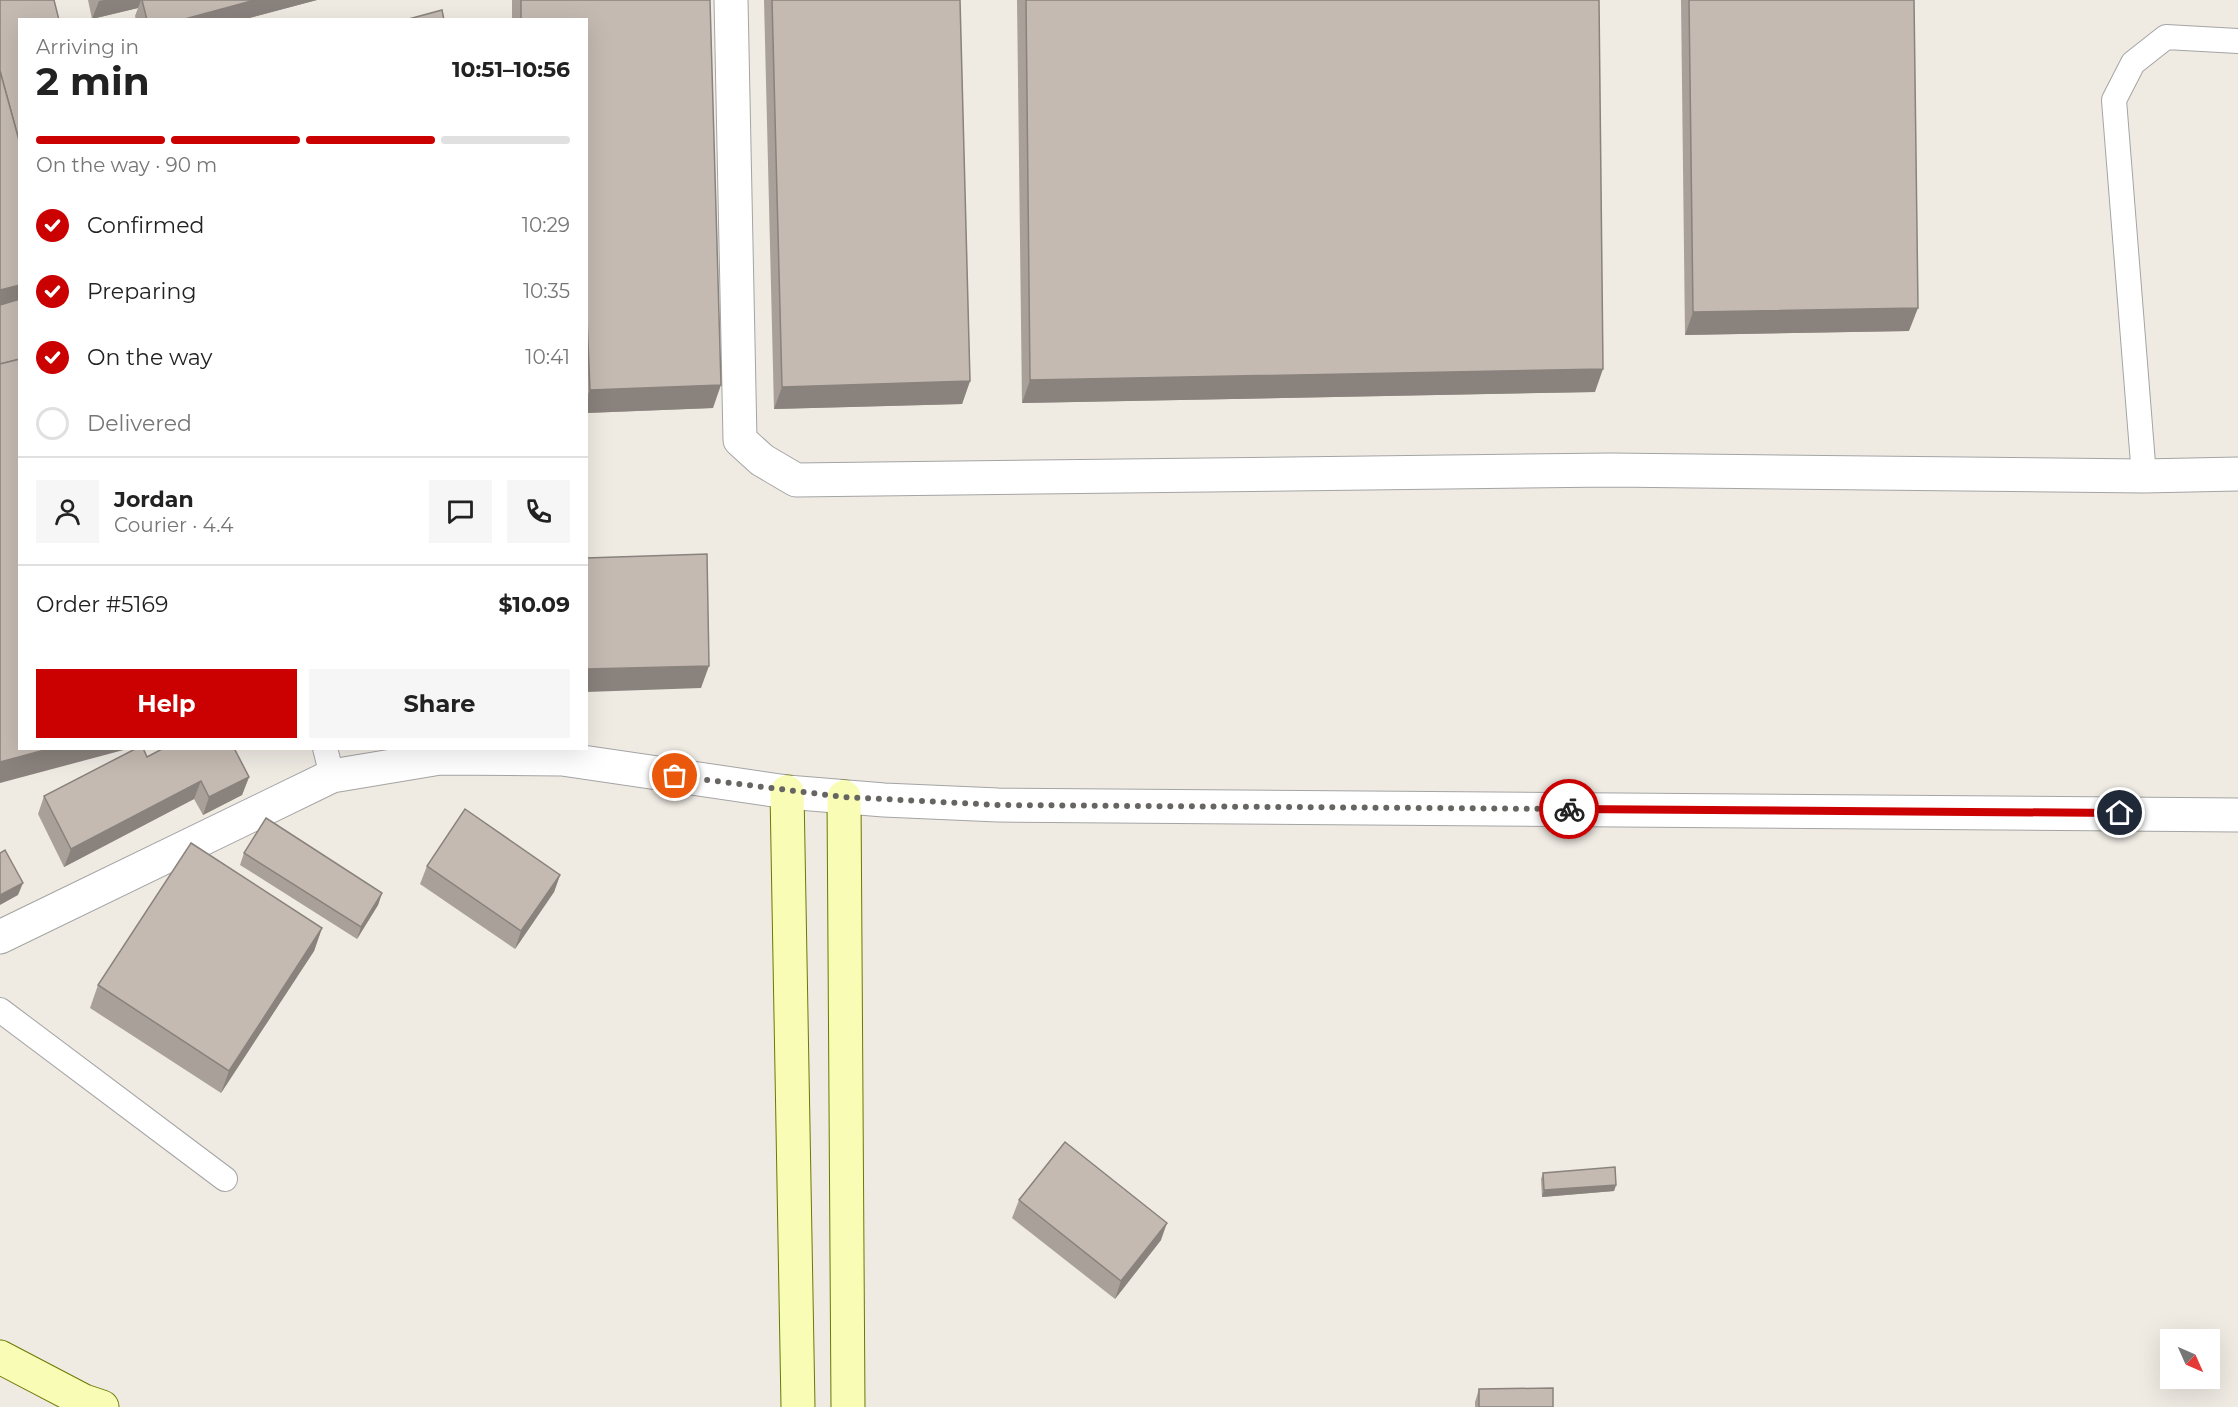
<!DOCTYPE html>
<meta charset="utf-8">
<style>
:root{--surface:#fff;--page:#f6f6f6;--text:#222;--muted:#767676;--line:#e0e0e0;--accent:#cb0000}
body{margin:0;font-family:Montserrat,sans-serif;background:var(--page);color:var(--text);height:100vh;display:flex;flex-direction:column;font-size:22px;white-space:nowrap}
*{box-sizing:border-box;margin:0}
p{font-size:20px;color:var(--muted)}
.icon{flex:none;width:33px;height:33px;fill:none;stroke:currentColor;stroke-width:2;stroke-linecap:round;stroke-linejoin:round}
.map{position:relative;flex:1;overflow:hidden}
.drawer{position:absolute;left:18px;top:18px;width:570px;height:732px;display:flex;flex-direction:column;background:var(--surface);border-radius:0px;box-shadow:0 6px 24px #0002}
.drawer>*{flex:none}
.needle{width:39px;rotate:135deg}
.tools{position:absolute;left:2160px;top:1329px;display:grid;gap:12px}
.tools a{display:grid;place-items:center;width:60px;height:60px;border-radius:0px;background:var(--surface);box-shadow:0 6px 24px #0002;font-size:30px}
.pin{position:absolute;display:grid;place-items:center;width:51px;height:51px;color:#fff;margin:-26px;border:3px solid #fff;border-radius:50%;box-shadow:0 2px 6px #0007}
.courier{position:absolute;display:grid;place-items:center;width:60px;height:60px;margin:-30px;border:4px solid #cb0000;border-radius:50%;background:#fff;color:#222;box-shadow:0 2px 8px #0007}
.headline em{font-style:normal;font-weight:700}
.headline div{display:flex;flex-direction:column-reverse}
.headline{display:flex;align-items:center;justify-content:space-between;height:102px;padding:0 18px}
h1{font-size:39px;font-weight:700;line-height:45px}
.bar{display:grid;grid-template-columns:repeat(4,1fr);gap:9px 6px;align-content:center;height:72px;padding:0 18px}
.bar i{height:8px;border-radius:4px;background:var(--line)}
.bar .active{background:var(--accent)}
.bar p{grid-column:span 4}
.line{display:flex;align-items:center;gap:15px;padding:0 18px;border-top:2px solid var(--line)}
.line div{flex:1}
.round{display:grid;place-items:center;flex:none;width:63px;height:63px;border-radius:0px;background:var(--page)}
ol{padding:0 18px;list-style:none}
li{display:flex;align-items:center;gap:18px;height:66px}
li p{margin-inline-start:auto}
li .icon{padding:6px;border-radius:50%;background:var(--accent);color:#fff;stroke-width:4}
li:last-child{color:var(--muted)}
li i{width:33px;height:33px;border:3px solid var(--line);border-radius:50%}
.button{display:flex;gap:12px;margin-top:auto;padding:12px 18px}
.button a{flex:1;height:69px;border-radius:0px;background:var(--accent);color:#fff;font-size:24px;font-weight:700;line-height:69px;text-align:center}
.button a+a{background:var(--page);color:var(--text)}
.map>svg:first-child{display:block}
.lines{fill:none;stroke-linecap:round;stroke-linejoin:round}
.lane-casing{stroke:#a4a4a4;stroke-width:26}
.street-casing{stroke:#a4a4a4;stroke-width:35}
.secondary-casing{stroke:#6c7900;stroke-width:35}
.lane{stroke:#fff;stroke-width:24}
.street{stroke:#fff;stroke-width:33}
.secondary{stroke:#f8fcb4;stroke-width:33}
.wall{fill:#a9a099}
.shaded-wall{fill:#89827d}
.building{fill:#c4bab2;stroke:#89827d;stroke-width:1.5}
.done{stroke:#666562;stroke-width:6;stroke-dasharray:0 10.8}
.route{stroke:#cb0000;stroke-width:8}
</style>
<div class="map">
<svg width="2238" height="1407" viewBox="0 0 2238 1407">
<rect width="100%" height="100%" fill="#efebe3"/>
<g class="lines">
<g class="lane-casing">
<g id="lane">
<path d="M2144,476L2114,100L2133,63L2166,37L2238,41"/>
<path d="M325,748L332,776"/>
<path d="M0,1010L225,1179"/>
</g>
</g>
<g class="street-casing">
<g id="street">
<path d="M731,0L740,440L762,460L796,480L1611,470L2144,476L2238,474"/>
<path d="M0,937L332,776L440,758L562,759L787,792L884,800L998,805L2238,815"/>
</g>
</g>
<g class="secondary-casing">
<g id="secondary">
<path d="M787,792L798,1407"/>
<path d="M844,797L848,1407"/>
<path d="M0,1357L84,1401L102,1407"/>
</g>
</g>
<use href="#lane" class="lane"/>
<use href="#street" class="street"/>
<use href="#secondary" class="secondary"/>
</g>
<g class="wall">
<path d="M88,0H317L242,20H136L135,16L138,8L92,19Z"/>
<path d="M512,0H710L713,408L586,413V20H512Z"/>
<path d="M764,0H960L970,381L962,404L774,409Z"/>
<path d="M1017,0H1599L1595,392L1022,403Z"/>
<path d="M1681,0H1914L1909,331L1685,335Z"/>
<path d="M147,757L249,777L242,795L203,815L194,799L64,867L38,814L44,796Z"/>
<path d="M244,853L382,893L378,905L357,939L240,865Z"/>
<path d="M427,866L560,875L554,892L515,949L420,884Z"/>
<path d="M322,928L314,951L221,1093L90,1008L98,985Z"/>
<path d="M1543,1173L1616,1185L1614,1191L1542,1197L1541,1179Z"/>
<path d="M1019,1200L1161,1240L1115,1299L1012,1218Z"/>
<path d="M1479,1389L1553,1407H1475V1402Z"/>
</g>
<g class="shaded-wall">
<path d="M104,0H141L138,8L92,19L99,1Z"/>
<path d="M255,0H317L242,20H181Z"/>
<path d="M20,285V305L0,311V290Z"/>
<path d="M1918,308L1909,331L1685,335L1693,312Z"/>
<path d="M1603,369L1595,392L1022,403L1030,380Z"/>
<path d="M970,381L962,404L774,409L782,387Z"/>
<path d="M721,385L713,408L586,413V399L590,390Z"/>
<path d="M709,666L701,688L586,692V669Z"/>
<path d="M52,748H131L0,783V762Z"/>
<path d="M249,777L242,795L203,815L209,797Z"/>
<path d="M201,781L194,799L64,867L71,849Z"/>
<path d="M560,875L554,892L515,949L521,931Z"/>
<path d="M23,883L18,895L0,905V895Z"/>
<path d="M382,893L378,905L357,939L361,927Z"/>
<path d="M322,928L314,951L221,1093L229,1071Z"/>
<path d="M1616,1185L1614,1191L1542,1197L1544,1190Z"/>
<path d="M1167,1223L1161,1240L1115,1299L1121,1281Z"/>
</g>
<g class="building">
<path d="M0,0H54L59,20H20V144L0,71Z"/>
<path d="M142,0H255L181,20H147Z"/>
<path d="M521,0H710L721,385L590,390L586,295V20H521Z"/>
<path d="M772,0H960L970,381L782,387Z"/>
<path d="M1026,0H1599L1603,369L1030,380Z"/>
<path d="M1689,0H1914L1918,308L1693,312Z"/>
<path d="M442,10L444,20H405Z"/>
<path d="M0,71L20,144V285L0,290Z"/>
<path d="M20,299V359L0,364V305Z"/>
<path d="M20,359V748H52L0,762V364Z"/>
<path d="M707,554L709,666L586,669V558Z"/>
<path d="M137,748H143L147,757L164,748H234L249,777L209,797L201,781L71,849L44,796Z"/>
<path d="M465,809L560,875L521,931L427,866Z"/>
<path d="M266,818L382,893L361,927L244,853Z"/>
<path d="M191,843L322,928L229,1071L98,985Z"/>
<path d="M5,850L23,883L0,895V853Z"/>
<path d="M1065,1142L1167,1223L1121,1281L1019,1200Z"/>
<path d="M1615,1167L1616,1185L1544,1190L1543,1173Z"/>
<path d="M1553,1388V1407H1479V1389Z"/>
</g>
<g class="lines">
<path class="done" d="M675,776L844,797L998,805L1569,809"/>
<path class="route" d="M1569,809L2120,813"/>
</g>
</svg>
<div class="tools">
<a><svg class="needle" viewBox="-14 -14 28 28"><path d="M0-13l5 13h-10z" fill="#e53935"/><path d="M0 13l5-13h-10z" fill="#767676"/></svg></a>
</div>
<div class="pin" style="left:675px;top:776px;background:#ea580c"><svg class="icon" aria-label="bag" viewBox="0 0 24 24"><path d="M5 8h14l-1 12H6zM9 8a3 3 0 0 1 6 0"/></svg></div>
<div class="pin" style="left:2120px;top:813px;background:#1f2937"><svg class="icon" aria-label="home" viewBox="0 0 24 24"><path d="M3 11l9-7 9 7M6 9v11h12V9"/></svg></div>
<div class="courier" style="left:1569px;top:809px"><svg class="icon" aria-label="bike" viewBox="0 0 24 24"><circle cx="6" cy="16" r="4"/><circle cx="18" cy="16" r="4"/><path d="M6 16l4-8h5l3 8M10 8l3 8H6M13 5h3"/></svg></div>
<section class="drawer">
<div class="headline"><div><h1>2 min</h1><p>Arriving in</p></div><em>10:51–10:56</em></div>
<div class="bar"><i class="active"></i><i class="active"></i><i class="active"></i><i></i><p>On the way · 90 m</p></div>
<ol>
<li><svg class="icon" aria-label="check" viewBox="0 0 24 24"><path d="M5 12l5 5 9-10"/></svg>Confirmed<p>10:29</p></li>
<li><svg class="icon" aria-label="check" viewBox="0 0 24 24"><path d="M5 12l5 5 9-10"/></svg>Preparing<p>10:35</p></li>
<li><svg class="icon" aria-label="check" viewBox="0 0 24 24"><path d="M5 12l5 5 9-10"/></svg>On the way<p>10:41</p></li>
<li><i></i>Delivered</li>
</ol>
<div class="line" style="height:108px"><a class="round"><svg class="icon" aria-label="person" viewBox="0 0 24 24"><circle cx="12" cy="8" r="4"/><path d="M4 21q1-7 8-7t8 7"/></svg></a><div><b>Jordan</b><p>Courier · 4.4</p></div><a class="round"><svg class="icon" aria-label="chat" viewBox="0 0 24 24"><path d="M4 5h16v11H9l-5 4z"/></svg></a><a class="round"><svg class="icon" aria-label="phone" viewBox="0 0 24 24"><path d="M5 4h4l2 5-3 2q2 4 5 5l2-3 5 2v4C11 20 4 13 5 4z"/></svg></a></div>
<div class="line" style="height:78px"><div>Order #5169</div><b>$10.09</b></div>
<div class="button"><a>Help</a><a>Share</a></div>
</section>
</div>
